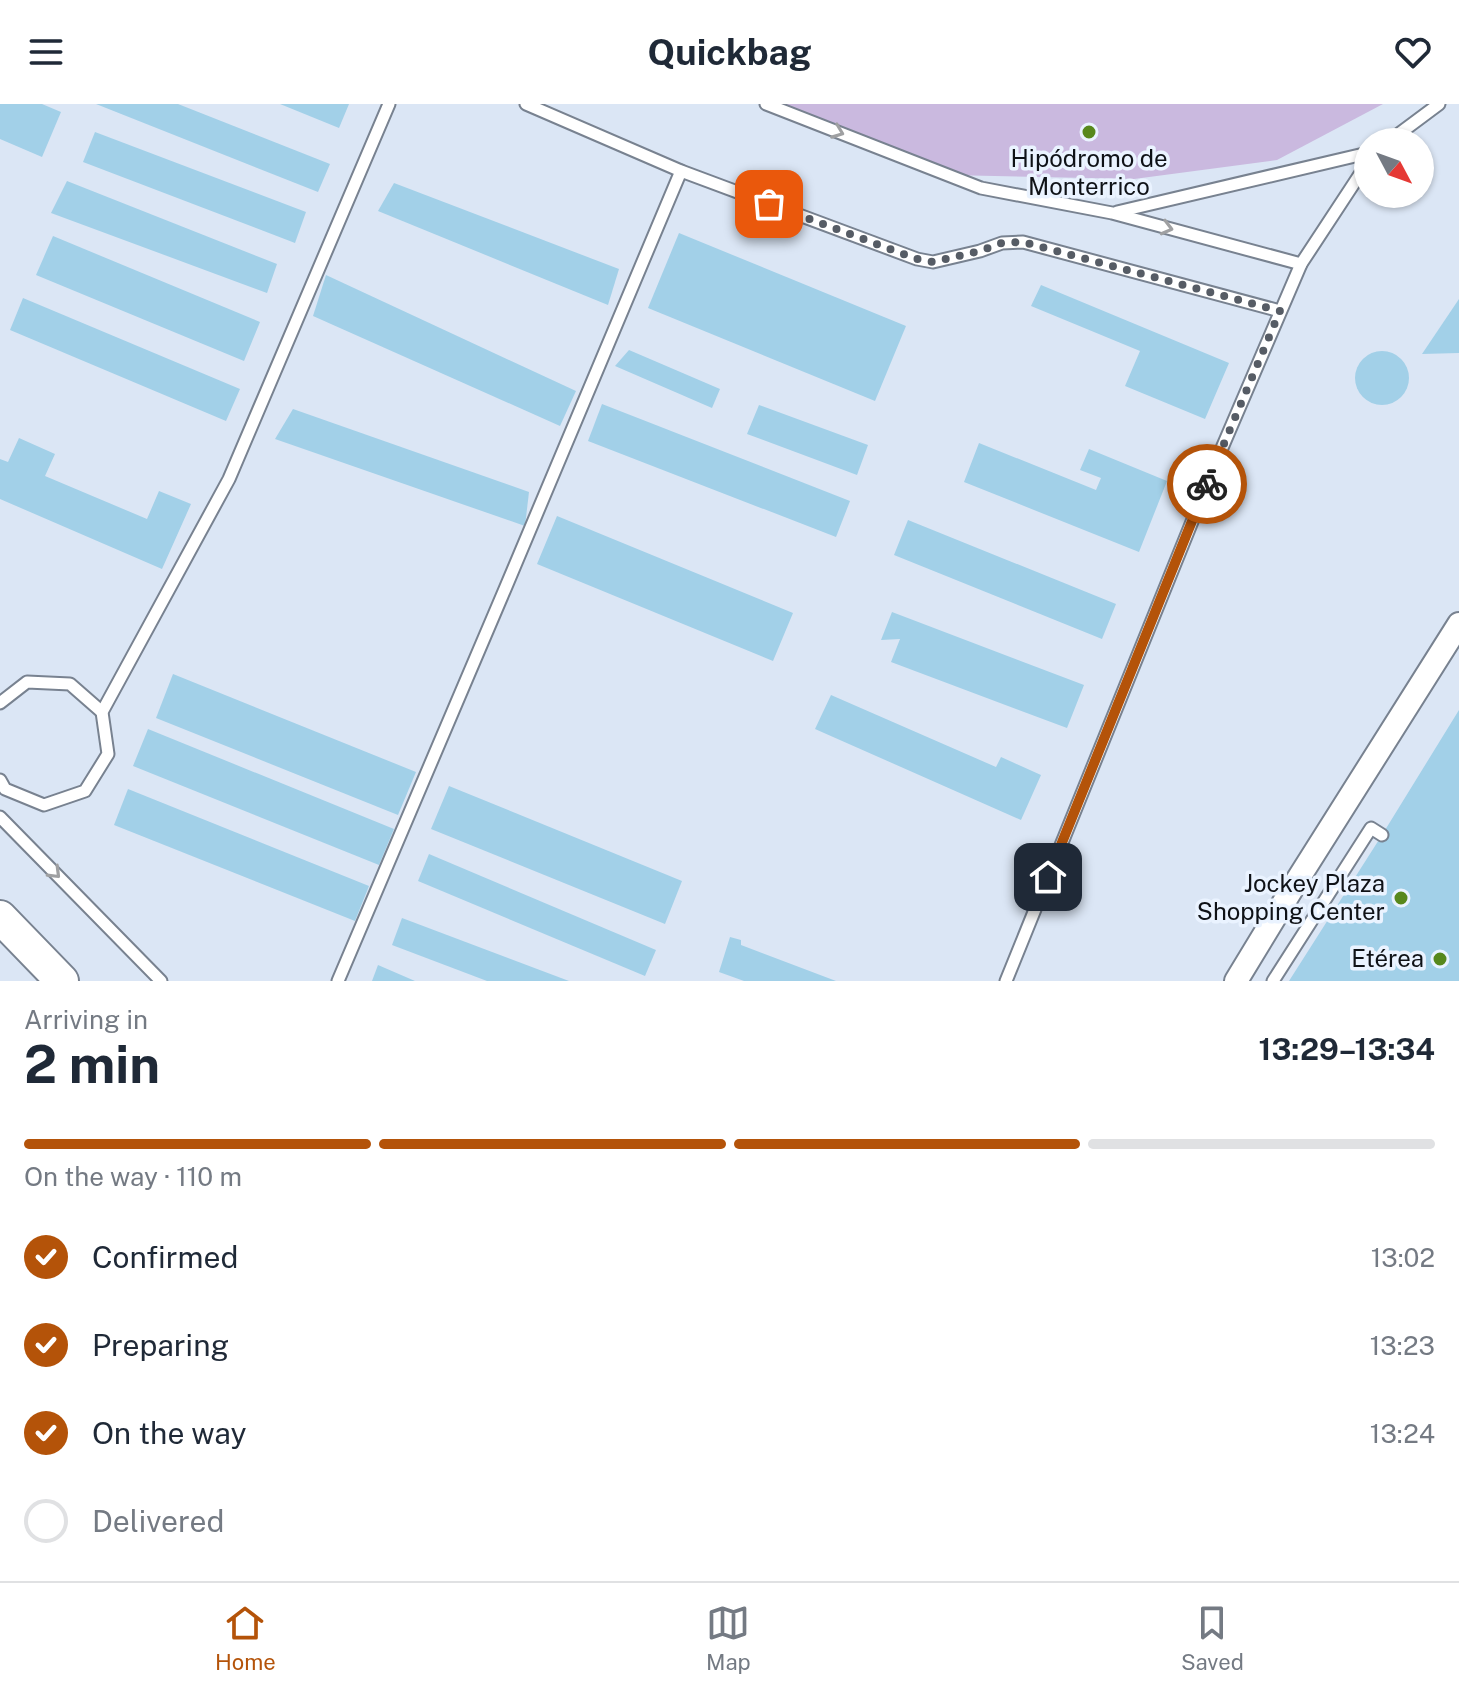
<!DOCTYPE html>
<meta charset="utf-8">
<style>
:root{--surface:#fff;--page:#f2f2f3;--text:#1f2937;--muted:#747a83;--line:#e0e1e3;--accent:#b45309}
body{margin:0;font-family:"Public Sans",sans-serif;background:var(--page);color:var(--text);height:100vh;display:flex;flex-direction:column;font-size:30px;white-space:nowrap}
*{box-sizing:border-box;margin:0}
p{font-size:26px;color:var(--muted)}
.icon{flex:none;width:44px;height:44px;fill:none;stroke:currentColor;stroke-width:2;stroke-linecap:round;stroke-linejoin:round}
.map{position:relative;height:877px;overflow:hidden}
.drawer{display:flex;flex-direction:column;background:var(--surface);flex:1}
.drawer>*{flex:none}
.needle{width:52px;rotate:131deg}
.tools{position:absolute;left:1354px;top:24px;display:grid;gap:16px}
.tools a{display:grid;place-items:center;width:80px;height:80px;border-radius:50%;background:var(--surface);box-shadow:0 2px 6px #0004;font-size:40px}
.pin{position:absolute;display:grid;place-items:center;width:68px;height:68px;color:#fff;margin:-34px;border-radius:16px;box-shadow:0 4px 12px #0006}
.courier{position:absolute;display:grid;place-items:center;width:80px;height:80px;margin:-40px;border:6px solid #b45309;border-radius:50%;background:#fff;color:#222;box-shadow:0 2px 10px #0007}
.head em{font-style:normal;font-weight:700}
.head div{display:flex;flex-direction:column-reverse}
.head{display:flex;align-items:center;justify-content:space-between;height:136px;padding:0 24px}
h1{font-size:52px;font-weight:700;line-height:60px}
.bar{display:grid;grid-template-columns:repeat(4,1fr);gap:12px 8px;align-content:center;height:96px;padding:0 24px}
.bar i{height:10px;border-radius:6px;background:var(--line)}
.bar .selected{background:var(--accent)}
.bar p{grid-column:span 4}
ol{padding:0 24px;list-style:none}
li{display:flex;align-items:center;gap:24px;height:88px}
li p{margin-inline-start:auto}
li .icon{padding:8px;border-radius:50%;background:var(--accent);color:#fff;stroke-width:4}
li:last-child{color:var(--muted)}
li i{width:44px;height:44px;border:4px solid var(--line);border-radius:50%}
header{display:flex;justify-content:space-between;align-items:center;height:104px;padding:0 24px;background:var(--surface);font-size:36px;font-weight:700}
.dock{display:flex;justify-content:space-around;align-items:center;height:112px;border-top:2px solid var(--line);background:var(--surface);font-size:22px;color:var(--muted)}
.dock a{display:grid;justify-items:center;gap:4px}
.dock .selected{color:var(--accent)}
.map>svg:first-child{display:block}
.green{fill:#cab9df}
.building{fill:#a2d0e8}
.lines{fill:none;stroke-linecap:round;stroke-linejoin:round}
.lane-casing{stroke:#788290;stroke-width:15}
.street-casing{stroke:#788290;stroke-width:26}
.secondary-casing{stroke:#788290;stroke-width:36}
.lane{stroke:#fff;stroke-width:11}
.street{stroke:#fff;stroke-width:22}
.secondary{stroke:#fff;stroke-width:32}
.oneway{stroke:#9fa0a2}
.done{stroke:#565c65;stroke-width:8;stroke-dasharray:0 14.4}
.route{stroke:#b45309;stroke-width:10}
.poi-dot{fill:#57881c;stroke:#eaf3ff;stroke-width:3}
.labels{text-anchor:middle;stroke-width:7;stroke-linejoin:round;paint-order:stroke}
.poi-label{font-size:24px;fill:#0f1217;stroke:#eaf3ff;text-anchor:end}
</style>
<header><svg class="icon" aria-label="menu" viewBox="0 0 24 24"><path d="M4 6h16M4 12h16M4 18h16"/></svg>Quickbag<svg class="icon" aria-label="heart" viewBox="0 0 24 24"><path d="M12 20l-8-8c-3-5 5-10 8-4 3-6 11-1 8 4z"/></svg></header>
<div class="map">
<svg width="1459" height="877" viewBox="0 0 1459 877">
<rect width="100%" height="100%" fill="#dbe6f5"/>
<path class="green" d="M781,0H1383L1277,56L1134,75L948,71Z"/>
<g class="building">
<path d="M0,0H42L61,8L42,53L0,35Z"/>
<path d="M96,0H178L330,60L318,88Z"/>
<path d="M280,0H349L339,24Z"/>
<path d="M95,28L306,108L295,139L83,58Z"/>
<path d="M67,77L277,160L267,189L51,109Z"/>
<path d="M394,79L619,165L608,201L378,107Z"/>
<path d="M679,129L906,222L875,297L648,204Z"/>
<path d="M53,132L260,218L244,257L36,171Z"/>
<path d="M326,171L576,287L560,322L313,212Z"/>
<path d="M1041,181L1229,259L1205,315L1125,282L1140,247L1031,202Z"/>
<path d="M23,194L240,285L226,317L10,226Z"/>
<path d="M1459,195V249L1422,250Z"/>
<path d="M629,246L720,285L712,304L615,262Z"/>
<circle cx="1382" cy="274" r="27"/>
<path d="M602,300L850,397L836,433L588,337Z"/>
<path d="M759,301L868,341L857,371L747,330Z"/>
<path d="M293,305L529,388L525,422L275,335Z"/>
<path d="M19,334L55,350L45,372L147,415L159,387L191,400L162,465L0,395V355L8,358Z"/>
<path d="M979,339L1096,386L1101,374L1080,366L1089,345L1167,377L1139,448L964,378Z"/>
<path d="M557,412L793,509L773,557L537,460Z"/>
<path d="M908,416L1116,500L1102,535L894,451Z"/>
<path d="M892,508L1084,581L1067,624L891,558L900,535L881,536Z"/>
<path d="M173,570L416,668L398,711L156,614Z"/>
<path d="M831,591L996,663L1001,653L1041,671L1021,716L815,625Z"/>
<path d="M1459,606V877H1289L1382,731Z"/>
<path d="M148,625L394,725L379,761L133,662Z"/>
<path d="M449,682L682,777L665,820L431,725Z"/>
<path d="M128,685L369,782L355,817L114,721Z"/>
<path d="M429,750L656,846L645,872L418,777Z"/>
<path d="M402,814L569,877H487L392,841Z"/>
<path d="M730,833L741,836V841L836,877H744L719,868Z"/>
<path d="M378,861L415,877H372Z"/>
</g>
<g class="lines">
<g class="lane-casing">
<g id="lane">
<path d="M526,0L681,67L917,155L933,158L980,147L1002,139L1023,138L1280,207"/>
<path d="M766,0L981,84L1112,109L1301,160"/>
<path d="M1388,38L1439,0"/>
<path d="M1117,108L1368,49"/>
<path d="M0,599L27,578L70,580L102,608"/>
<path d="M0,676L5,685L44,701L85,687L108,650L102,608L229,375L389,0"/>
<path d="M0,713L161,877"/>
<path d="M338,877L505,485L681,67"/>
<path d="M1006,877L1219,351L1301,160L1368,58"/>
<path d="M1273,877L1371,724L1382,731"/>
</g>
</g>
<g class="street-casing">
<path id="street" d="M1236,877L1298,775L1459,520"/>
</g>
<g class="secondary-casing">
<path id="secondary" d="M0,813L62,877"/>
</g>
<use href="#lane" class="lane"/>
<use href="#street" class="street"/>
<use href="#secondary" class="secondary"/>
</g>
<defs><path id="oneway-chevron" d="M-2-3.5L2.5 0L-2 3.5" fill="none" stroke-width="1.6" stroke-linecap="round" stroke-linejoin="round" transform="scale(2)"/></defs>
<g class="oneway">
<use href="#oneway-chevron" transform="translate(838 28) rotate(21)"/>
<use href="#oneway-chevron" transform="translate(1167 124) rotate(15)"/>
<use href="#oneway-chevron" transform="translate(55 769) rotate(45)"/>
</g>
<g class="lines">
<path class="done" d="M769,100L917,155L933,158L980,147L1002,139L1023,138L1280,207L1207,380"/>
<path class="route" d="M1048,773L1207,380"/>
</g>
<g class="poi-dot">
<circle cx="1089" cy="28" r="8"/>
<circle cx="1401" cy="794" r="8"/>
<circle cx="1440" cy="855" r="8"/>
</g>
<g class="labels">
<g class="poi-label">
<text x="1089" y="63" text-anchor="middle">Hipódromo de<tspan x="1089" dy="28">Monterrico</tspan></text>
<text x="1385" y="788">Jockey Plaza<tspan x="1385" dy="28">Shopping Center</tspan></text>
<text x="1424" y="863">Etérea</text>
</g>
</g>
</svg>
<div class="tools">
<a><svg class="needle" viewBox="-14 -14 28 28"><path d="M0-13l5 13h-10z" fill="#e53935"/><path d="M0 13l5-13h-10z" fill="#747a83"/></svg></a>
</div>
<div class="pin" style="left:769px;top:100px;background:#ea580c"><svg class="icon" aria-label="bag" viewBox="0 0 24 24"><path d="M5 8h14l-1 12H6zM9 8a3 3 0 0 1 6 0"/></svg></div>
<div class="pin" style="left:1048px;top:773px;background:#1f2937"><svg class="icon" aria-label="home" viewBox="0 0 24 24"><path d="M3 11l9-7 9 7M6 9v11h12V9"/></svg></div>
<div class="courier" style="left:1207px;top:380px"><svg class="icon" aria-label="bike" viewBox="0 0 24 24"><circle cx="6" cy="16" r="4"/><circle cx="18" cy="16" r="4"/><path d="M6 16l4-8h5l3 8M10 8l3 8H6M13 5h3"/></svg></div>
</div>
<section class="drawer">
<div class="head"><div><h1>2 min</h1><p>Arriving in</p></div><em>13:29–13:34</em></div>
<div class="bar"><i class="selected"></i><i class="selected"></i><i class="selected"></i><i></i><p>On the way · 110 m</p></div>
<ol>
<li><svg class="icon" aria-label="check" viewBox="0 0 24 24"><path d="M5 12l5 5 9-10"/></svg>Confirmed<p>13:02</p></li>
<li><svg class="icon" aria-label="check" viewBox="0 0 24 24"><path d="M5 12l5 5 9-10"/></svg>Preparing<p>13:23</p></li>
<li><svg class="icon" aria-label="check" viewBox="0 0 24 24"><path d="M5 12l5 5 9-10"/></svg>On the way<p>13:24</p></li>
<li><i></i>Delivered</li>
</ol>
</section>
<nav class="dock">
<a class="selected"><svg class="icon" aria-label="home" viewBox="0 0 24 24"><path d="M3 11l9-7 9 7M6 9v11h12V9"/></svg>Home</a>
<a><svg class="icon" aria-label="map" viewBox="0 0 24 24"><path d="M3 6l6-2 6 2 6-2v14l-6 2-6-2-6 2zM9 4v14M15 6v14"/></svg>Map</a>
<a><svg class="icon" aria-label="saved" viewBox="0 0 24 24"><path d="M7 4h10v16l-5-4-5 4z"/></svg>Saved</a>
</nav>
